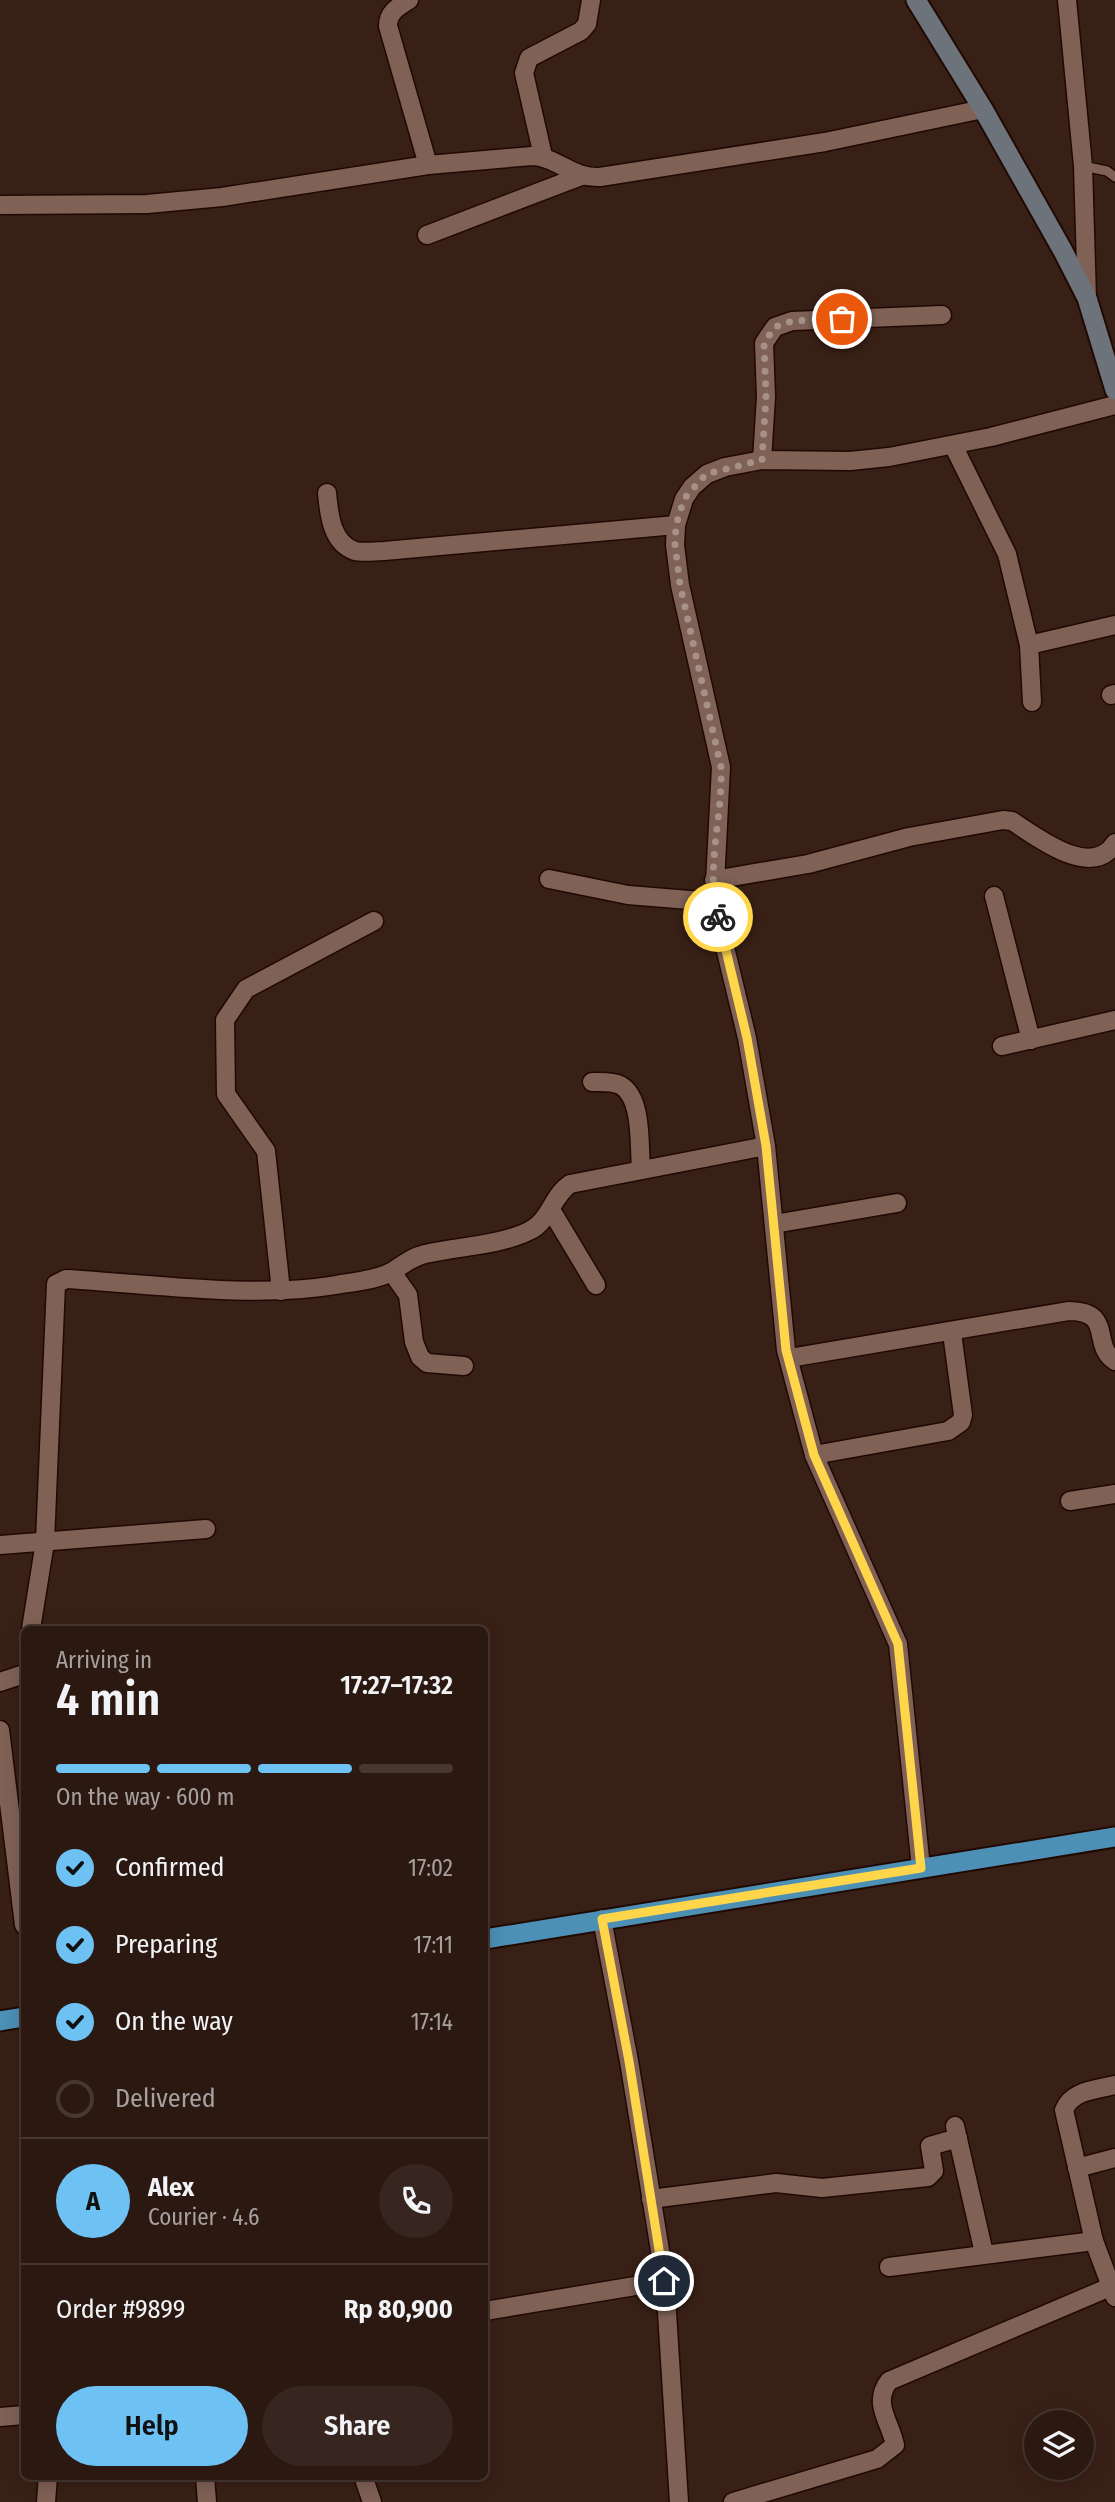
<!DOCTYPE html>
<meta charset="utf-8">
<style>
:root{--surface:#2b1811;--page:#37251f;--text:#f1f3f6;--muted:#a6a09f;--line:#473731;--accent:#6dc2f3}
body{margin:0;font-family:"Fira Sans Condensed",sans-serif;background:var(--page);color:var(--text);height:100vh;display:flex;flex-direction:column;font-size:26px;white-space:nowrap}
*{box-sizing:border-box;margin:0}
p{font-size:23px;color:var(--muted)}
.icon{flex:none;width:38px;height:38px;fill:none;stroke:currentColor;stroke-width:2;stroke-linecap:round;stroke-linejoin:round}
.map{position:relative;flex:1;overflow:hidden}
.panel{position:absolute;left:21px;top:1626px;width:467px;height:854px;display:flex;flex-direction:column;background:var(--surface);border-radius:10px;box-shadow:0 4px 18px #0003,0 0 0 2px var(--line)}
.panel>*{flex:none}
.controls{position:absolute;left:1024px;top:2410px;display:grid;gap:14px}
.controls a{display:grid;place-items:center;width:70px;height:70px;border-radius:50%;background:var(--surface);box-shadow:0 4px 18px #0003,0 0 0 2px var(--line);font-size:35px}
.pin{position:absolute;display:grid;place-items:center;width:60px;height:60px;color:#fff;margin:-30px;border:4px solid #fff;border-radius:50%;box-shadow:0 2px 7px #0007}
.courier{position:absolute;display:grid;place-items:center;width:70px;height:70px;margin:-35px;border:5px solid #ffd54a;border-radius:50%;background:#fff;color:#222;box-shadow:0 2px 9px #0007}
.overview em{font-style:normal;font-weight:600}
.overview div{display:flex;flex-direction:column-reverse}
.overview{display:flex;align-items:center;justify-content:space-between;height:119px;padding:0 35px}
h1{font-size:46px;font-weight:600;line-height:52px}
.bar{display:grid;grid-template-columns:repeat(4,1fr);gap:10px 7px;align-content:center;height:84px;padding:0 35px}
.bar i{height:9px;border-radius:5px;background:var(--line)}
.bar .selected{background:var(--accent)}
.bar p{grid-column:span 4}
.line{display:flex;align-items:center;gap:18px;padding:0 35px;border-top:2px solid var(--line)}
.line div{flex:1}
.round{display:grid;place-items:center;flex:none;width:74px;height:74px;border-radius:37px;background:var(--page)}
ol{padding:0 35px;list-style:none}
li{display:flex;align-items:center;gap:21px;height:77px}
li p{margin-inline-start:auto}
li .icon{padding:7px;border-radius:50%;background:var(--accent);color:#111;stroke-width:4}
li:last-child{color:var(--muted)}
li i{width:38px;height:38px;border:4px solid var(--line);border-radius:50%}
.action{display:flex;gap:14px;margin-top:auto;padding:14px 35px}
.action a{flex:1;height:80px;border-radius:42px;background:var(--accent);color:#111;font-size:28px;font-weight:600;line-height:80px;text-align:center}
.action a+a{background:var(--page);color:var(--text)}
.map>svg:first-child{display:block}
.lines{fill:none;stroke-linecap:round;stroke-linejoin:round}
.service-casing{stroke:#200903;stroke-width:12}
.minor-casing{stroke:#200903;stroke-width:21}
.secondary-casing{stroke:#200903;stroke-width:23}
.trunk-casing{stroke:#200903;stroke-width:23}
.service{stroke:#806156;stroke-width:9}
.minor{stroke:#806156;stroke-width:18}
.secondary{stroke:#6d737a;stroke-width:19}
.trunk{stroke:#4d90b5;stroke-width:19}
.done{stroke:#a59189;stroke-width:7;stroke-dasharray:0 12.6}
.route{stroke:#ffd54a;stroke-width:9}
</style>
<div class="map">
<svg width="1115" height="2502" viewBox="0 0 1115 2502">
<rect width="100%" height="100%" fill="#392017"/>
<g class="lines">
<g class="service-casing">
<path id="service" d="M1083,166L1107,171L1115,177"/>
</g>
<g class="minor-casing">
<g id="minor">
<path d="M409,0C398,7 388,12 388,26L428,165"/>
<path d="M1067,0L1083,166L1087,298"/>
<path d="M543,156L524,73L529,58L581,31L587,24L591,0"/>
<path d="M0,205L147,204L222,197L428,165L532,156C558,157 572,179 600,177L825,142L983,109"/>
<path d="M427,235L581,176"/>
<path d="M953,445L1007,554L1029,645L1032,702"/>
<path d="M762,460L766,397L764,343L775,327L792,321L942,315"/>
<path d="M327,493C329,513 331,543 355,551C363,553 376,551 384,551L676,525"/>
<path d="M1029,645L1115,625"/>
<path d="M1111,695L1115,694"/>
<path d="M549,879L628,895L714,902"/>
<path d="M714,880L808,864L909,837L1003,820L1012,821C1038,838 1092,880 1115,843"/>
<path d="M994,896L1031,1040"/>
<path d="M1002,1046L1115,1020"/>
<path d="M592,1082C600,1082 612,1081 620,1085C643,1097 639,1146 641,1170"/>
<path d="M551,1210L596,1285"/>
<path d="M774,1224L897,1203"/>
<path d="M392,1272L408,1295L414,1342L420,1357L427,1363L464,1366"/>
<path d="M281,1291L266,1151L226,1094L225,1020L246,989L374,921"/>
<path d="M789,1358L1068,1311C1115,1311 1090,1344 1115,1361"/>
<path d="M814,1455L948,1431L961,1422L963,1415L952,1333"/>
<path d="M1070,1501L1115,1494"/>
<path d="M0,1545L206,1529"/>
<path d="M31,1629L45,1542L56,1284L66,1279C152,1284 253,1299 336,1285C353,1282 378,1280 393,1271C404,1264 412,1257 425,1254C459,1246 498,1246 529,1231C550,1221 552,1196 570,1184L766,1146"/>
<path d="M0,1682L24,1674"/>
<path d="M0,1730L24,1925"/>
<path d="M921,1868L898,1644L814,1455L786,1350L766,1146L747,1038L714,902L721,767L680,585L675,545L676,525L684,499L692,487L707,474L725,467L762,460L850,461L889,457L991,437L1115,405"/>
<path d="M602,1919L629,2061L665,2281L679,2502"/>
<path d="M1115,2085C1096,2090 1072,2090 1064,2110L1094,2241L1115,2297"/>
<path d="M955,2126L984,2253"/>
<path d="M1077,2168L1115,2158"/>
<path d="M651,2199L776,2183L822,2188L928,2177L934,2171L930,2146L958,2138"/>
<path d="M889,2267L1094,2241"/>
<path d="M485,2311L665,2281"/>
<path d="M0,2417L24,2415"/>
<path d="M205,2476L207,2502"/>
<path d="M363,2476L372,2502"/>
<path d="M46,2502L48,2476"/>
<path d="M733,2502L877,2459L895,2445C890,2421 872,2403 889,2381L1110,2287"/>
</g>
</g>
<g class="secondary-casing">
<path id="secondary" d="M916,0L983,109L1063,251L1087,298L1115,390"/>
</g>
<g class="trunk-casing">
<g id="trunk">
<path d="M485,1939L1115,1837"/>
<path d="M0,2021L24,2017"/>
</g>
</g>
<use href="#service" class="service"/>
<use href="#minor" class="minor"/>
<use href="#secondary" class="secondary"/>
<use href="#trunk" class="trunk"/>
</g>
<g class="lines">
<path class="done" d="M718,917C705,868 723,817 721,767L680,585L675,545L676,525L684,499L706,474L762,460L766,397L764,343L775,327L792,321L842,319"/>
<path class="route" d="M664,2281L629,2061L602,1919L921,1868L898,1644L814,1455L786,1350L766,1146L747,1038L718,917"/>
</g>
</svg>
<div class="controls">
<a><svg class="icon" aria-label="layers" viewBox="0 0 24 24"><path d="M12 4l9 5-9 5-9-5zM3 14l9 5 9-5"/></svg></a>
</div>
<div class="pin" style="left:842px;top:319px;background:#ea580c"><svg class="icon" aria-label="bag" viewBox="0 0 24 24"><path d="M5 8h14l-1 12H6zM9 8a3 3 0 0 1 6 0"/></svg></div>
<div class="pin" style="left:664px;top:2281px;background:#1f2937"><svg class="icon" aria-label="home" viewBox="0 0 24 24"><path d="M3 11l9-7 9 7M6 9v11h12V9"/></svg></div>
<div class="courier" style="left:718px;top:917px"><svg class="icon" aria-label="bike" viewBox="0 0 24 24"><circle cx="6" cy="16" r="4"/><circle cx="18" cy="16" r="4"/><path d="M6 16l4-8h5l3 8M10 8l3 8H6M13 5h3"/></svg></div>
<section class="panel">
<div class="overview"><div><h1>4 min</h1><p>Arriving in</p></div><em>17:27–17:32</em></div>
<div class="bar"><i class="selected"></i><i class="selected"></i><i class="selected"></i><i></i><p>On the way · 600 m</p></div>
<ol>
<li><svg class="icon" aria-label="check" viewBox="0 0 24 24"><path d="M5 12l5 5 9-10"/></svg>Confirmed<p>17:02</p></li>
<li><svg class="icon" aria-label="check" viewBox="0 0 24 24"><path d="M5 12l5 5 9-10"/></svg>Preparing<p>17:11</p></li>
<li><svg class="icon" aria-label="check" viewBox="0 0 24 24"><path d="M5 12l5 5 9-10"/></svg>On the way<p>17:14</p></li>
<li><i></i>Delivered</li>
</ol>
<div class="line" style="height:126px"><b class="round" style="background:var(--accent);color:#111">A</b><div><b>Alex</b><p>Courier · 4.6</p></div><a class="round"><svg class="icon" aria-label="phone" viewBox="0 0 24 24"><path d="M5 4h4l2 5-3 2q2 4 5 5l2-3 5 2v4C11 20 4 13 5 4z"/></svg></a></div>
<div class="line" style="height:91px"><div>Order #9899</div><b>Rp 80,900</b></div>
<div class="action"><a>Help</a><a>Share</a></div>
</section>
</div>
